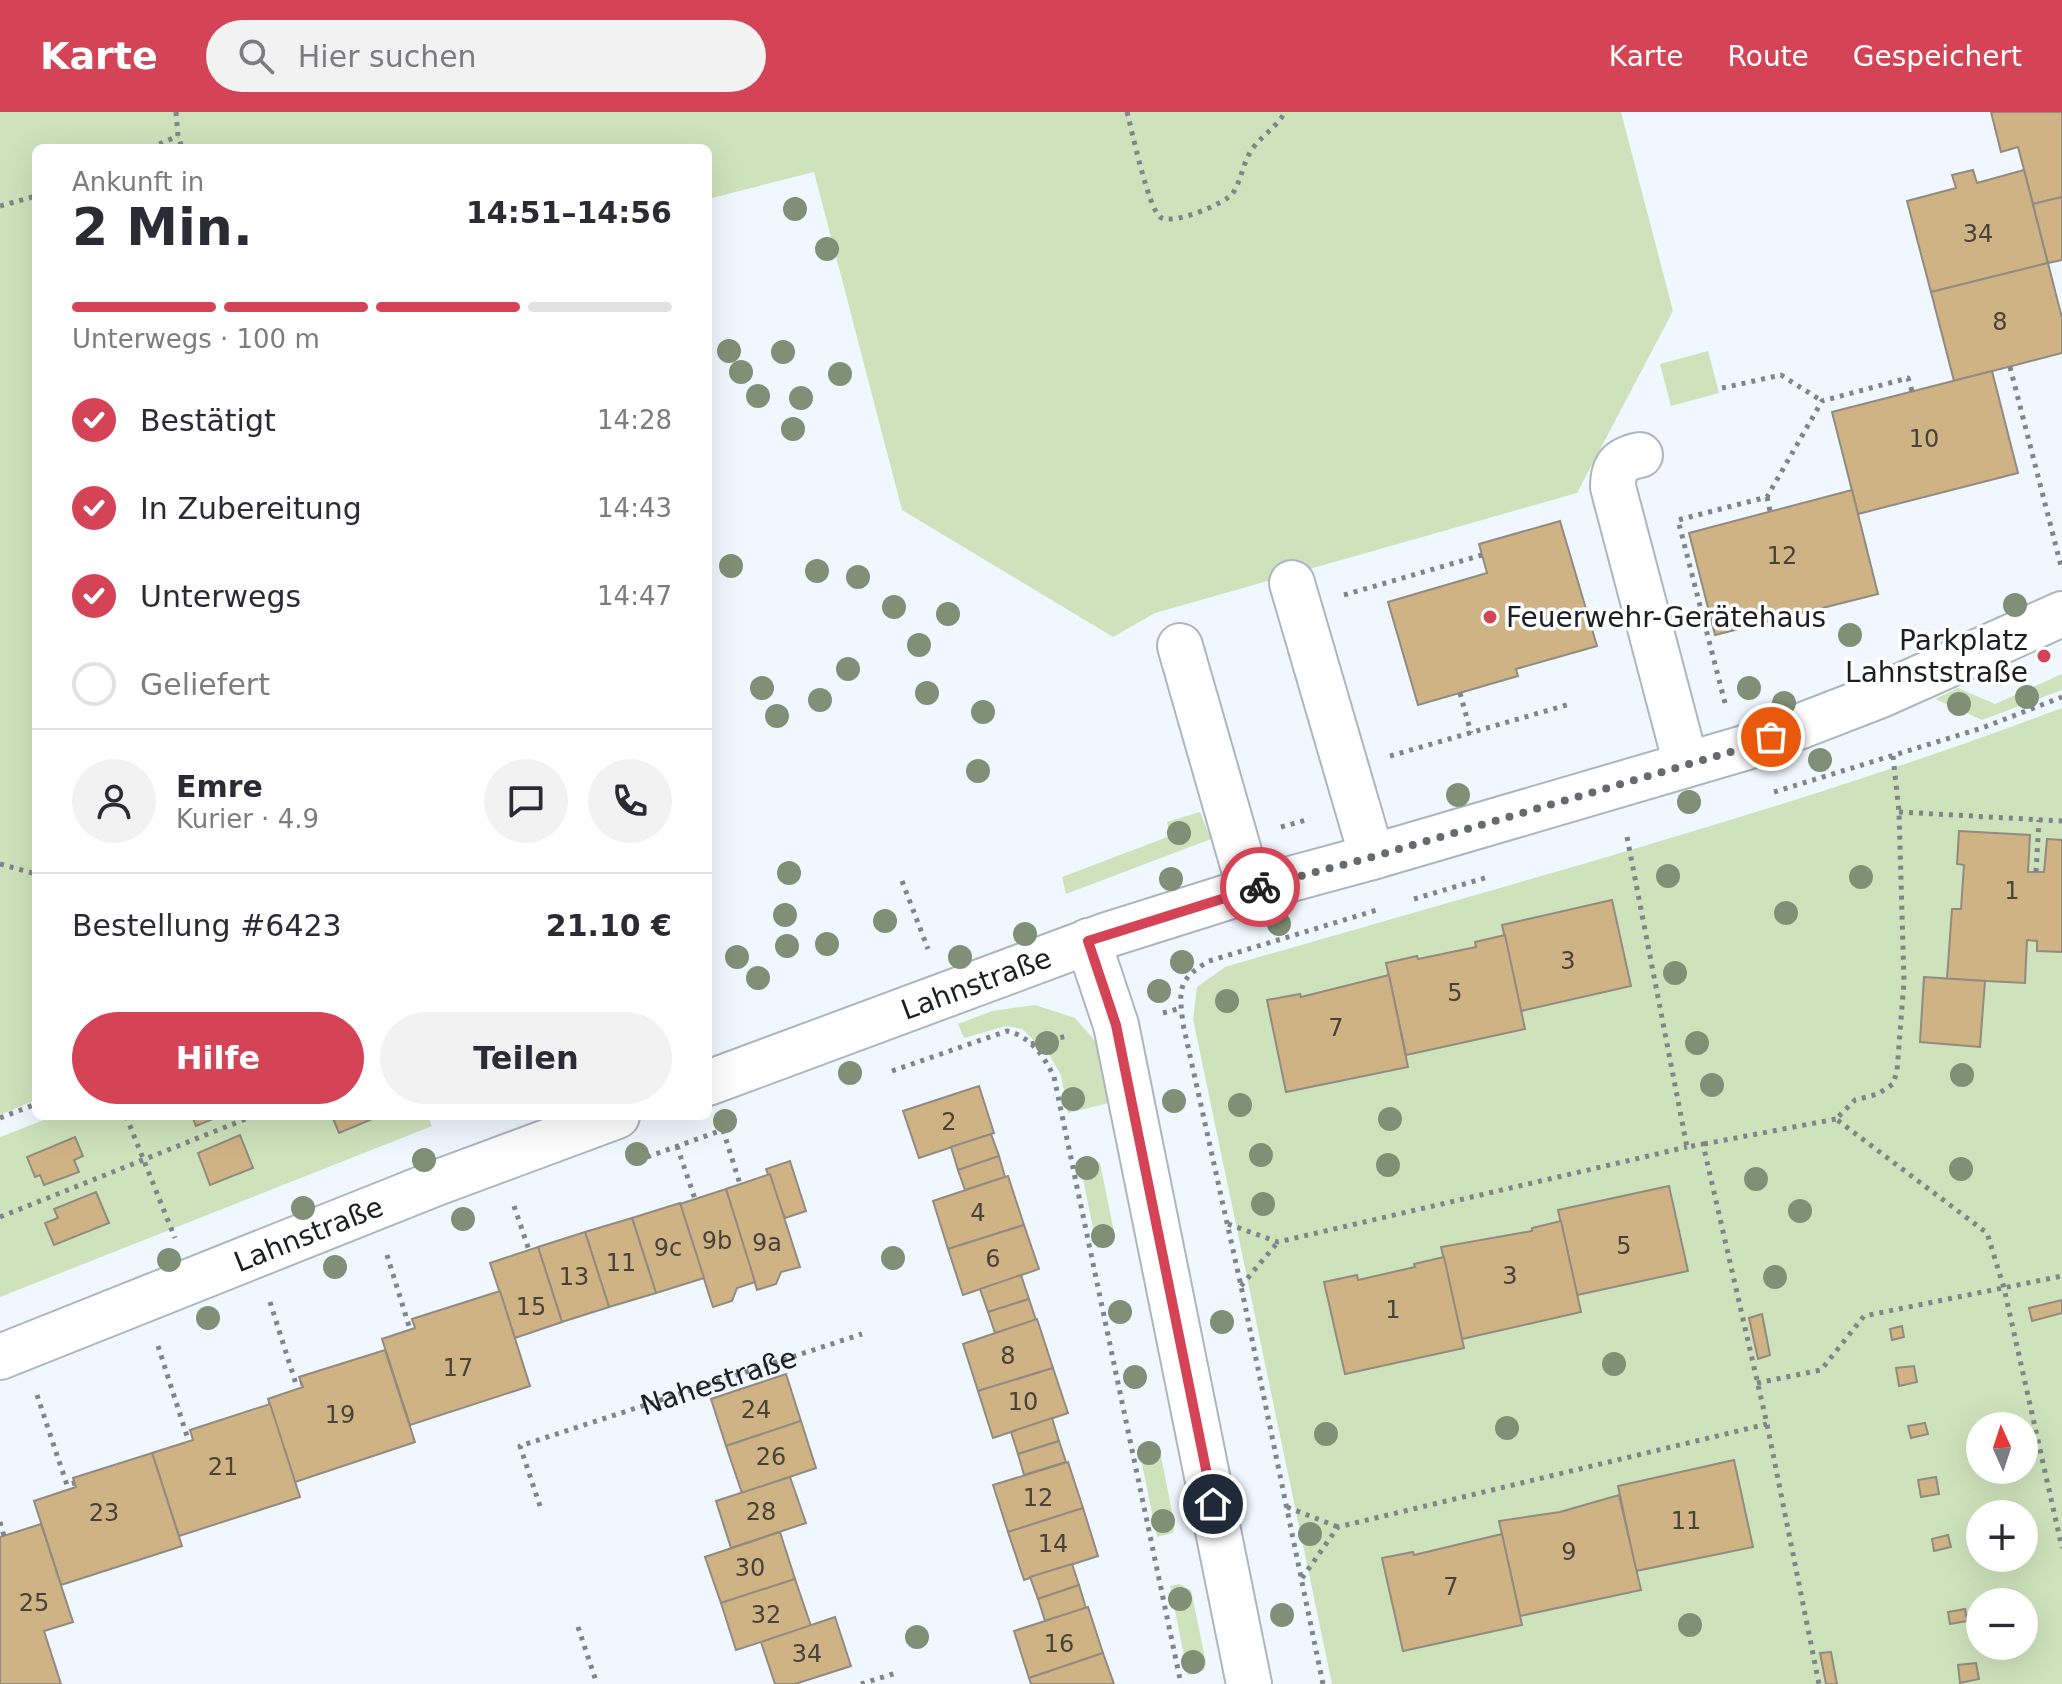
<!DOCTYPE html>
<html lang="de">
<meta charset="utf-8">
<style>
:root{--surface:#fff;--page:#f2f2f3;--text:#2b2b33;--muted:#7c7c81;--line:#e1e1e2;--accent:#d44456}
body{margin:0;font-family:"DejaVu Sans",sans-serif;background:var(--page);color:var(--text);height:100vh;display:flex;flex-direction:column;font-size:30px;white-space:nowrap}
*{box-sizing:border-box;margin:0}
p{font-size:26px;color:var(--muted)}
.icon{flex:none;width:44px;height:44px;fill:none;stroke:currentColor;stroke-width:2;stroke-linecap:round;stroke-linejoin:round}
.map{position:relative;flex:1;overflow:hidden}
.side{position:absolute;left:32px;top:32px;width:680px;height:976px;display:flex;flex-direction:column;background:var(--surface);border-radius:12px;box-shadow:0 8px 32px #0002}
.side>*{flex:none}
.needle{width:52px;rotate:357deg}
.controls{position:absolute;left:1966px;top:1300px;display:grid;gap:16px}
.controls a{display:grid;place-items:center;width:72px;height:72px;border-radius:50%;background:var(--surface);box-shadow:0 8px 32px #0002;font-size:40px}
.pin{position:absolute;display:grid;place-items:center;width:68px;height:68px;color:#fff;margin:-34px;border:4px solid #fff;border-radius:50%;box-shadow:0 2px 8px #0007}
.courier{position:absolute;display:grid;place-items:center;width:80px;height:80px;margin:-40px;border:6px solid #d44456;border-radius:50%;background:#fff;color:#222;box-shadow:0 2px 10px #0007}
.overview em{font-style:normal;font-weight:600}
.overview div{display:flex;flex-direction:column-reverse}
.overview{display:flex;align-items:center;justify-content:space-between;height:136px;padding:0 40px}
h1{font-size:52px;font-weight:600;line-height:60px}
.bar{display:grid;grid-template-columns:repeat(4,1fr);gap:12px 8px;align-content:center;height:96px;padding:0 40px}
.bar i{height:10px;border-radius:6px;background:var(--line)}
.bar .active{background:var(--accent)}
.bar p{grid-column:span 4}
.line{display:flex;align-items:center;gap:20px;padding:0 40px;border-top:2px solid var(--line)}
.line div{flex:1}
.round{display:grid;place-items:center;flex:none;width:84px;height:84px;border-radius:42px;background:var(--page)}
ol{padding:0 40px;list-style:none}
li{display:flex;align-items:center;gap:24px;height:88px}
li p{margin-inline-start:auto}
li .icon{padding:8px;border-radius:50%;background:var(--accent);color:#fff;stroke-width:4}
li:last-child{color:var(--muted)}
li i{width:44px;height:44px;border:4px solid var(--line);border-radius:50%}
.action{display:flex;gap:16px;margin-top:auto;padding:16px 40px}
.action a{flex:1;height:92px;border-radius:48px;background:var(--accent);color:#fff;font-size:32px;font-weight:600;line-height:92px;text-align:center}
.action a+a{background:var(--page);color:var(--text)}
header{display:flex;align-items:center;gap:48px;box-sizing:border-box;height:112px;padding:0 40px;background:var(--accent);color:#fff}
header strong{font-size:38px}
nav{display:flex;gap:44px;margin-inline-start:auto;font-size:28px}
.search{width:560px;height:72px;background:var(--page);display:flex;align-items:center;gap:20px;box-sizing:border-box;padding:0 28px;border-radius:44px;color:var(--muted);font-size:30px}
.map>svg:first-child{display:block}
.green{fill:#cee3bc;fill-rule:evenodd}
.building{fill:#d0b384;stroke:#918b81;stroke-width:2}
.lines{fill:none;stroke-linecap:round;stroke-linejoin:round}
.minor-casing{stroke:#adb5be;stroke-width:48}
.path{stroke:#80858a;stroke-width:5;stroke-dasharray:4 6;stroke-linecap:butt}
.minor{stroke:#fff;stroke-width:44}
.tree{fill:#809076}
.done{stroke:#666a6f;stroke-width:8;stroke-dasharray:0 14.4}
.route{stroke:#d44456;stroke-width:10}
.poi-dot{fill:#d44456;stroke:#fff;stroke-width:3}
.labels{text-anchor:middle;stroke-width:7;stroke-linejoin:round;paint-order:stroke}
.number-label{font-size:24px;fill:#48433a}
.poi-label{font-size:28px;fill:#1b1e22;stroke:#fff;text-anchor:start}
.street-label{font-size:28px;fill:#1b1e22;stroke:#fff}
</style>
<header>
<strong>Karte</strong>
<div class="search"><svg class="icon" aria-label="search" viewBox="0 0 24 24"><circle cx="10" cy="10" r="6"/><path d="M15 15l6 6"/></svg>Hier suchen</div>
<nav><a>Karte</a><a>Route</a><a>Gespeichert</a></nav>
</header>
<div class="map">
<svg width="2062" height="1572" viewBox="0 0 2062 1572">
<rect width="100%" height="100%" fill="#f0f7fe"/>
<g class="green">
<path d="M0,0H1621L1673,199L1577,381L1155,501L1113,525L902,398L814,60L708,87V36H36V988L0,1003Z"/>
<path d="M1708,239L1719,281L1671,294L1660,252Z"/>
<path d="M2062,562V578L1982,608L1935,587L1958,576L1995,592Z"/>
<path d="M2062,596V1572H1332L1193,907L1197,875L1225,855C1505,773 1789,699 2062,596ZM1980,1314H2024V1358H1980ZM1980,1402H2024V1446H1980ZM1980,1490H2024V1534H1980Z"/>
<path d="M1200,700L1211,727L1066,782L1062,765L1170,724L1167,710Z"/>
<path d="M1035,893L1075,906L1100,935L1109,991L1068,1001L1061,963L1050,944L1022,917L1006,914L964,926L958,912L992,899Z"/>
<path d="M54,1004H428L432,1014L0,1185V1025Z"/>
<path d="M1088,1045L1100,1051L1115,1125L1113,1131L1097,1136L1079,1047Z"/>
<path d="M1148,1335L1160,1340L1175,1414L1173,1421L1157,1425L1139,1337Z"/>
<path d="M1179,1472L1191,1478L1206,1551L1204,1558L1188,1563L1170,1474Z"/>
</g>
<g class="building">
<path d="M1991,0H2062V85L2033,92L2018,35L2001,40Z"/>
<path d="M1973,58L1977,71L2024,58L2048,151L1931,180L1907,89L1956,76L1952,63Z"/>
<path d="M2062,85V148L2048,151L2033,92Z"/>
<path d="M2048,151L2062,206V241L1954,269L1931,180Z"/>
<path d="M1992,259L2018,361L1858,402L1832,300Z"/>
<path d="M1852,378L1878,482L1715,523L1689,421Z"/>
<path d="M1560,409L1597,534L1516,557L1518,564L1418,593L1388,490L1487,461L1479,432Z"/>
<path d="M1959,719L2030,723L2028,760H2044L2047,727L2062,728V840L2037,839V829L2027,828L2025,871L1947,867L1952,797H1961L1964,753L1957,752Z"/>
<path d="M1612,788L1631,874L1521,899L1502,813Z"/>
<path d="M1505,823L1525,917L1406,943L1386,851L1417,844L1418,847L1476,835L1475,830Z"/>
<path d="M1389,863L1408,955L1286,980L1267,888L1300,882L1301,885Z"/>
<path d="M1924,865L1985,869L1980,935L1920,930Z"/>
<path d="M979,974L994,1021L919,1046L903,999Z"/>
<path d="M192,1004H220L196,1014Z"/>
<path d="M332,1004H377V1005L339,1021Z"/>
<path d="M991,1022L999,1044L958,1058L951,1035Z"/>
<path d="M240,1023L253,1056L210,1073L198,1041Z"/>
<path d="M75,1025L83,1044L74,1048L79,1060L44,1073L40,1063L35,1065L27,1045Z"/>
<path d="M999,1044L1005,1065L965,1078L958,1058Z"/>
<path d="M790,1049L806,1099L785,1106L766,1057Z"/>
<path d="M770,1062L800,1155L781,1160L776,1172L757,1178L726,1077Z"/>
<path d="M1008,1064L1024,1113L948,1137L933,1089Z"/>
<path d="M1669,1074L1688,1159L1577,1183L1558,1098Z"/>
<path d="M726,1077L755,1170L737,1176L732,1189L713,1195L680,1092Z"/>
<path d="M96,1080L109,1111L54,1133L45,1111L58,1106L54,1097Z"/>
<path d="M680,1091L704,1166L656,1181L632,1106Z"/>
<path d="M632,1106L656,1181L609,1195L585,1120Z"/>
<path d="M1561,1109L1581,1200L1462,1227L1441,1135L1532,1119V1116Z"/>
<path d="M1024,1113L1039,1157L963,1183L948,1137Z"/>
<path d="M585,1120L609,1195L562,1210L538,1135Z"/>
<path d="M538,1135L562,1210L515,1226L490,1151Z"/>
<path d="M1444,1145L1464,1236L1345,1262L1324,1170L1357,1163L1358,1168L1415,1155L1414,1152Z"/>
<path d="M1021,1163L1029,1187L988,1200L980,1177Z"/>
<path d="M500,1179L530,1274L410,1313L382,1227L415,1216L412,1207Z"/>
<path d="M1029,1187L1036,1208L995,1221L988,1200Z"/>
<path d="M2062,1188V1201L2032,1209L2029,1196Z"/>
<path d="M1762,1202L1770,1243L1758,1247L1749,1206Z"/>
<path d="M1037,1207L1053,1256L978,1279L963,1232Z"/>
<path d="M1902,1214L1904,1225L1892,1228L1890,1217Z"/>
<path d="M385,1238L415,1330L295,1370L268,1287L303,1275L299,1265Z"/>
<path d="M1914,1254L1917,1270L1899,1274L1896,1256Z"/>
<path d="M1053,1256L1068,1301L993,1326L978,1279Z"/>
<path d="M786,1262L801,1309L726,1334L711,1287Z"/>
<path d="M270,1292L300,1385L179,1424L152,1341L193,1328L190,1318Z"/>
<path d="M1052,1306L1059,1329L1018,1342L1011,1320Z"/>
<path d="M801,1309L816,1356L742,1381L726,1334Z"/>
<path d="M1925,1311L1928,1322L1911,1326L1908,1314Z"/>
<path d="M1059,1329L1066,1350L1024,1363L1018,1342Z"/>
<path d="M152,1341L182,1434L61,1473L34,1389L76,1375L73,1366Z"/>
<path d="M1734,1348L1753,1435L1636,1459L1618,1374Z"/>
<path d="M1068,1350L1083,1396L1008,1420L993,1373Z"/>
<path d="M790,1365L806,1411L731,1436L716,1389Z"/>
<path d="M1936,1365L1939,1382L1921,1385L1918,1368Z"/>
<path d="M1619,1383L1641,1478L1520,1504L1499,1409L1560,1400Z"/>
<path d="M1083,1396L1098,1444L1024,1468L1008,1420Z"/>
<path d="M41,1412L73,1510L44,1519L61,1572H0V1425Z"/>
<path d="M780,1420L795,1467L721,1491L705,1445Z"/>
<path d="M1502,1422L1522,1513L1403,1539L1382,1446L1413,1440L1414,1443Z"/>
<path d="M1948,1423L1951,1435L1934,1439L1932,1427Z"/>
<path d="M1072,1452L1079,1473L1038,1487L1030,1465Z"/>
<path d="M795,1467L811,1514L736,1538L721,1491Z"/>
<path d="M1079,1473L1086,1496L1045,1509L1038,1487Z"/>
<path d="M1088,1495L1103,1541L1029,1566L1014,1519Z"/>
<path d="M1965,1497L1967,1509L1950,1512L1948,1500Z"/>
<path d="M835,1505L851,1554L795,1572H775L761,1530Z"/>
<path d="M1831,1540L1837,1572H1826L1820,1541Z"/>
<path d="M1103,1541L1114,1572H1031L1029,1566Z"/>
<path d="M1976,1551L1979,1567L1960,1571L1958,1553Z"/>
</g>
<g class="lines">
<g class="minor-casing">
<g id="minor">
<path d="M1640,343C1620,347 1613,354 1613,375L1686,652"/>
<path d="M1292,471L1372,745"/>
<path d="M1180,534L1250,778"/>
<path d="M1088,829L1116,913L1249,1572"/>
<path id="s2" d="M708,971L1104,824L1250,778L1372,745L1744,636L1881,583L2062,502"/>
<path id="s3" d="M0,1245L439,1070L617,1004"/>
</g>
</g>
<g class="path">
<path d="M176,0L178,24L182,36"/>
<path d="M1127,0C1132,19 1148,95 1160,105C1171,114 1225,92 1233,81C1242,67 1243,49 1253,36C1263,22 1277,15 1285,0"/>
<path d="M150,36L178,24"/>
<path d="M0,94L36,84"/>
<path d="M2010,255L2061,454"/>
<path d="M1722,276L1781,263L1822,289"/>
<path d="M1767,385L1770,399"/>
<path d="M1344,483L1482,443"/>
<path d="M1460,581L1471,621"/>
<path d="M1725,591L1678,408L1767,385L1822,289L1908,266L1912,279"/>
<path d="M1390,644L1570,592"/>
<path d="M1893,644L1899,700L1904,869L1897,959L1893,972L1878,982L1855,988L1836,1007L1987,1121L2004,1176L2062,1436"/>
<path d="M1774,680L1982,616L2062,585"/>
<path d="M1899,700L2062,709"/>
<path d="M1281,715L1310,707"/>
<path d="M1627,725L1687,1035L1703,1032L1767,1312L1819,1572"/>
<path d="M0,752L36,762"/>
<path d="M2036,760L2039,708"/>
<path d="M902,769L928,837"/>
<path d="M1414,787L1488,765"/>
<path d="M1163,901L1181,896"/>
<path d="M1031,932L1068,924"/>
<path d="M892,959L1007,919C1030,924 1044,944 1054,965L1181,1572"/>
<path d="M126,1004L175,1126"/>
<path d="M0,1006L36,992"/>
<path d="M723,1018L740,1072"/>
<path d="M1704,1032L1836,1007"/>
<path d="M677,1034L695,1087"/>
<path d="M647,1045L717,1020"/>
<path d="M514,1094L529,1138"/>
<path d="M0,1105L253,1004"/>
<path d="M1228,1112L1278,1130L1687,1035"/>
<path d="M387,1143L409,1214L414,1212"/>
<path d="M1241,1174L1278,1130"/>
<path d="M270,1190L296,1272L301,1271"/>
<path d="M158,1234L187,1324L191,1323"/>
<path d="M1757,1271L1821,1258L1864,1204L2062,1164"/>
<path d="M37,1283L67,1373L74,1371"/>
<path id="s1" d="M540,1394L520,1334L862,1222"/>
<path d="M1287,1395L1338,1415"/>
<path d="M0,1410L4,1424"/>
<path d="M1302,1466L1338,1415L1767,1312"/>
<path d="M578,1515L597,1572"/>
<path d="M861,1572L899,1560"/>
<path d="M1323,1572L1241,1174L1183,912C1179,877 1177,868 1209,849L1377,798"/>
</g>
<use href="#minor" class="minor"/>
</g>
<g class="tree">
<circle cx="795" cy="97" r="12"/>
<circle cx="827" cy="137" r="12"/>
<circle cx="729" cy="239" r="12"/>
<circle cx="783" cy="240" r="12"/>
<circle cx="741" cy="260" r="12"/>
<circle cx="840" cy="262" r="12"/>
<circle cx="758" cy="284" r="12"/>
<circle cx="801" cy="286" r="12"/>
<circle cx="793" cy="317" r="12"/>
<circle cx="731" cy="454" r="12"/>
<circle cx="817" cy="459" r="12"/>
<circle cx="858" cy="465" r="12"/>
<circle cx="2015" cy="493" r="12"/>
<circle cx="894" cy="495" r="12"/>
<circle cx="948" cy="502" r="12"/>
<circle cx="1850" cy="523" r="12"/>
<circle cx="919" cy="533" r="12"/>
<circle cx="848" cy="557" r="12"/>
<circle cx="762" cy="576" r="12"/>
<circle cx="1749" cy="576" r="12"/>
<circle cx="927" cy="581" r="12"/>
<circle cx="2027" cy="585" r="12"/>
<circle cx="820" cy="588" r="12"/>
<circle cx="1784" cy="591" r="12"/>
<circle cx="1959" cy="592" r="12"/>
<circle cx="983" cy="600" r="12"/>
<circle cx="777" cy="604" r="12"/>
<circle cx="1820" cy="648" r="12"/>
<circle cx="978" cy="659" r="12"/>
<circle cx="1458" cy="683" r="12"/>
<circle cx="1689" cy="690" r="12"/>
<circle cx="1179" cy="721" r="12"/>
<circle cx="789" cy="761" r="12"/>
<circle cx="1668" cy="764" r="12"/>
<circle cx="1861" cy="765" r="12"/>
<circle cx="1171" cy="767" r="12"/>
<circle cx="1786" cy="801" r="12"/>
<circle cx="785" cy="803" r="12"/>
<circle cx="885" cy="809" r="12"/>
<circle cx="1279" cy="812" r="12"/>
<circle cx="1025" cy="822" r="12"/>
<circle cx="827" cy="832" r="12"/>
<circle cx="787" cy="834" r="12"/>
<circle cx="737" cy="845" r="12"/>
<circle cx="960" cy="845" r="12"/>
<circle cx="1182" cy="850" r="12"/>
<circle cx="1675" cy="861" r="12"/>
<circle cx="758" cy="866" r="12"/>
<circle cx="1159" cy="879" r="12"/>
<circle cx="1227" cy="889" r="12"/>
<circle cx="1047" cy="931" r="12"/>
<circle cx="1697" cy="931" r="12"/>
<circle cx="850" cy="961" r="12"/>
<circle cx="1962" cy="963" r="12"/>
<circle cx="1712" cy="973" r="12"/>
<circle cx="1073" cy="987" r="12"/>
<circle cx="1174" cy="989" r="12"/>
<circle cx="1240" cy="993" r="12"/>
<circle cx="1390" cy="1007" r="12"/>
<circle cx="725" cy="1009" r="12"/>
<circle cx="637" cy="1042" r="12"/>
<circle cx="1261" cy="1043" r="12"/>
<circle cx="424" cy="1048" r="12"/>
<circle cx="1388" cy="1053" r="12"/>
<circle cx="1087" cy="1056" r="12"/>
<circle cx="1961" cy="1057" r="12"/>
<circle cx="1756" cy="1067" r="12"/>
<circle cx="1263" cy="1092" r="12"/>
<circle cx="303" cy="1096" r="12"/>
<circle cx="1800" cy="1099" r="12"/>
<circle cx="463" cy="1107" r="12"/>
<circle cx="1103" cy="1124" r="12"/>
<circle cx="893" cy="1146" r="12"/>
<circle cx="169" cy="1148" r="12"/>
<circle cx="335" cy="1155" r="12"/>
<circle cx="1775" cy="1165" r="12"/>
<circle cx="1120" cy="1200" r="12"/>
<circle cx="208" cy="1206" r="12"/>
<circle cx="1222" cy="1210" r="12"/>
<circle cx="1614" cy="1252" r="12"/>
<circle cx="1135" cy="1265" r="12"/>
<circle cx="1507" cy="1316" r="12"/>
<circle cx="1326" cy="1322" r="12"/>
<circle cx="1149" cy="1341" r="12"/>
<circle cx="1163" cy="1409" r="12"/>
<circle cx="1310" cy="1422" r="12"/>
<circle cx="1180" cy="1487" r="12"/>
<circle cx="1282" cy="1503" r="12"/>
<circle cx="1690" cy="1513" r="12"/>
<circle cx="917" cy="1525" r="12"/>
<circle cx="1193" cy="1550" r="12"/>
</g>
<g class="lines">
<path class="done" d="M1260,775L1372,745L1744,636L1771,625"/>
<path class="route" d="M1213,1392L1116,913L1088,829L1260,775"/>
</g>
<g class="poi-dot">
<circle cx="1490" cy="505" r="8"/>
<circle cx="2044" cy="544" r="8"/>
</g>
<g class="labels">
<g class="number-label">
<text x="1978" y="130">34</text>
<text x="2000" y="218">8</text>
<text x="1924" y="335">10</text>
<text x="1782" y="452">12</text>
<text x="2012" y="787">1</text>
<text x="1568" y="857">3</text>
<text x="1455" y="889">5</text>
<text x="1336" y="924">7</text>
<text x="949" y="1018">2</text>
<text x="978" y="1109">4</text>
<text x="717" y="1137">9b</text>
<text x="767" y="1139">9a</text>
<text x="1624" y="1142">5</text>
<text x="668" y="1144">9c</text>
<text x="993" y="1155">6</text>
<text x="621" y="1159">11</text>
<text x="1510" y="1172">3</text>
<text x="574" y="1173">13</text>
<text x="531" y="1203">15</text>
<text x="1393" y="1206">1</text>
<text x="1008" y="1252">8</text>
<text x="458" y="1264">17</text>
<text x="1023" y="1298">10</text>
<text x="756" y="1306">24</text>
<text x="340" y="1311">19</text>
<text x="771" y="1353">26</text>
<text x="223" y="1363">21</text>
<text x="1038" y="1394">12</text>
<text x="761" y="1408">28</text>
<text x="104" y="1409">23</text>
<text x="1686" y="1417">11</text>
<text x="1053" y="1440">14</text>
<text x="1569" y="1448">9</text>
<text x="750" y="1464">30</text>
<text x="1451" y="1483">7</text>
<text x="34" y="1499">25</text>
<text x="766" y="1511">32</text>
<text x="1059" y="1540">16</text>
<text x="807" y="1550">34</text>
</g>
<g class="poi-label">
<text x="1506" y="515">Feuerwehr-Gerätehaus</text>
<text x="2028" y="538" text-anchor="end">Parkplatz<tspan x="2028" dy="32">Lahnststraße</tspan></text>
</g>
<g class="street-label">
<text dy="10" stroke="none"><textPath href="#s2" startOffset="286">Lahnstraße</textPath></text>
<text dy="10" stroke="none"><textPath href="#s3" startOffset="332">Lahnstraße</textPath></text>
<text dy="10" stroke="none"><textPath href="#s1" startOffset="272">Nahestraße</textPath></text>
</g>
</g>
</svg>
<div class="controls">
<a><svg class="needle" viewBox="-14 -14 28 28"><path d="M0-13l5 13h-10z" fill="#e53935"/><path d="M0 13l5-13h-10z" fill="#7c7c81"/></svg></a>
<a>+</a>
<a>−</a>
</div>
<div class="pin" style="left:1771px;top:625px;background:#ea580c"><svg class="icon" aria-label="bag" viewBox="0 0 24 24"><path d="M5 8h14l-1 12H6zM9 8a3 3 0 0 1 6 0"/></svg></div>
<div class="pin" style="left:1213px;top:1392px;background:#1f2937"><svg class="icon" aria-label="home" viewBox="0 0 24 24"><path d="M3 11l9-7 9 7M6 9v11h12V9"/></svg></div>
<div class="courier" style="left:1260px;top:775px"><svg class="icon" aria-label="bike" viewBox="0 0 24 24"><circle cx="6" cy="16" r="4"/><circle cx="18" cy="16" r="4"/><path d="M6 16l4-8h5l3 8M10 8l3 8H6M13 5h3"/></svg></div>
<section class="side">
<div class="overview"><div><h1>2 Min.</h1><p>Ankunft in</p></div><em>14:51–14:56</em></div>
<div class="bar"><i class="active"></i><i class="active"></i><i class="active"></i><i></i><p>Unterwegs · 100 m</p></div>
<ol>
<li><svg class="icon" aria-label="check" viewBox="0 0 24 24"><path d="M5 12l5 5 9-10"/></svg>Bestätigt<p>14:28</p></li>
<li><svg class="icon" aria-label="check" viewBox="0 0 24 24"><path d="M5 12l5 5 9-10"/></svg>In Zubereitung<p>14:43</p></li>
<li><svg class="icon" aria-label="check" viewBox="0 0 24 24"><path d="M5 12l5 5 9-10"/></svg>Unterwegs<p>14:47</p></li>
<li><i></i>Geliefert</li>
</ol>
<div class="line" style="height:144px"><a class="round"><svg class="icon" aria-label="person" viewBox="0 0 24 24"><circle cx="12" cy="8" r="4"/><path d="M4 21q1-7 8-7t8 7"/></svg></a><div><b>Emre</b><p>Kurier · 4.9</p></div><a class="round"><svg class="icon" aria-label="chat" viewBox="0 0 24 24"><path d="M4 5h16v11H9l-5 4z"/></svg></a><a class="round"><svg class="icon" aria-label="phone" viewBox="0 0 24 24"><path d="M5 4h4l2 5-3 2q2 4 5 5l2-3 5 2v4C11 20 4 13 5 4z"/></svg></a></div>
<div class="line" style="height:104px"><div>Bestellung #6423</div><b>21.10 €</b></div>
<div class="action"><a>Hilfe</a><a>Teilen</a></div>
</section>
</div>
